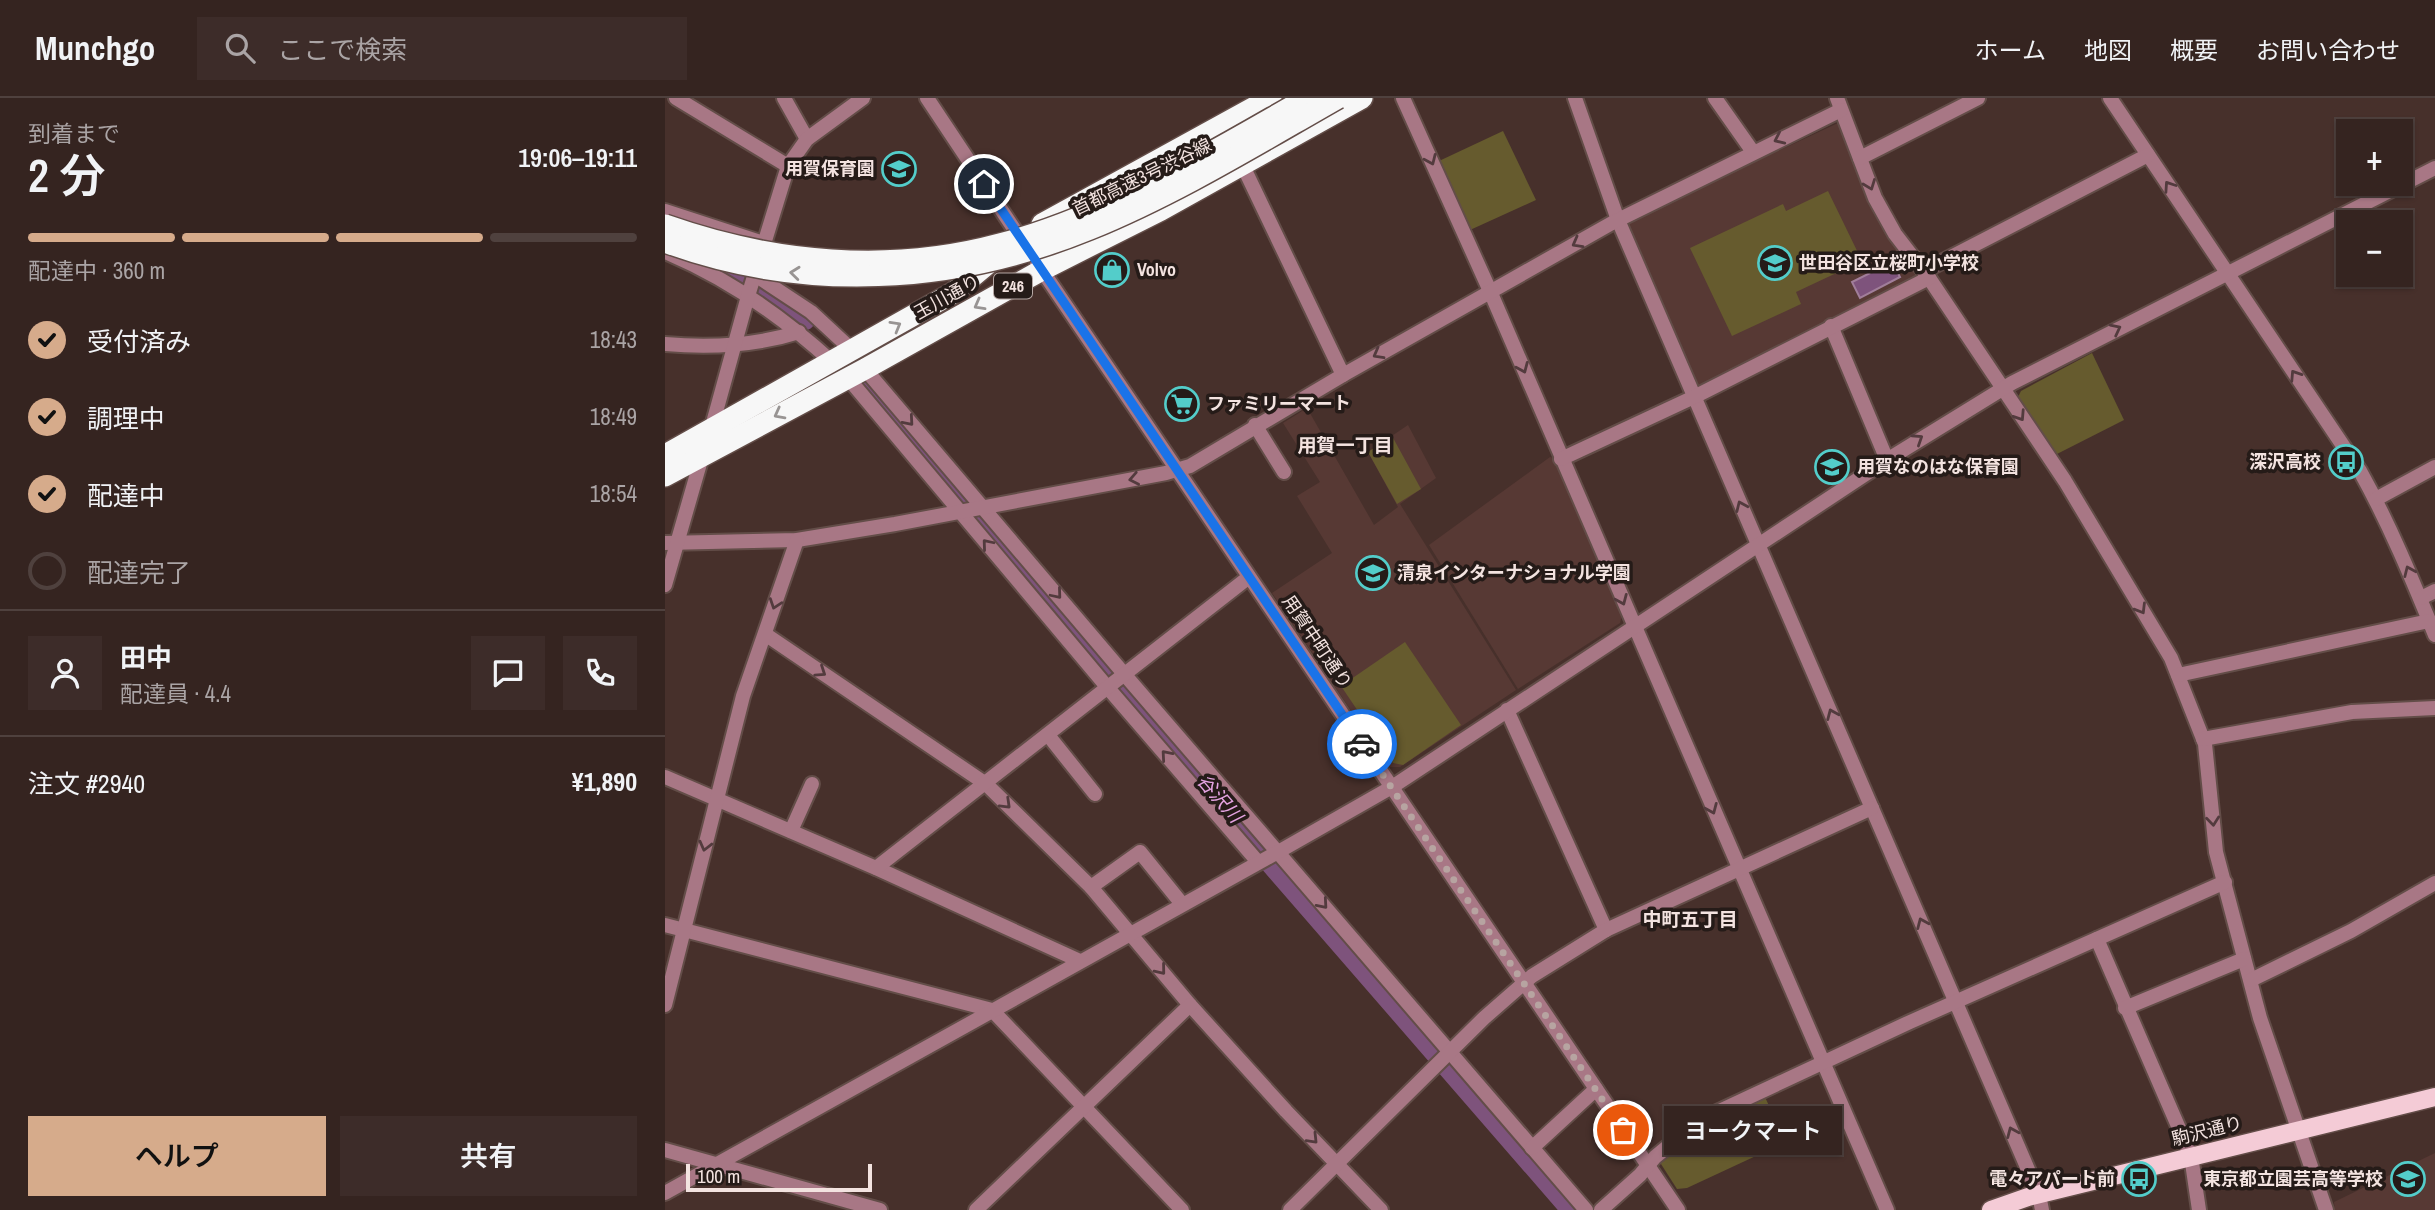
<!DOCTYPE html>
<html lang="ja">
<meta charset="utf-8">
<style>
:root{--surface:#352420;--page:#3d2c29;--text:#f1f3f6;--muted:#aaa4a5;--line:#4f413e;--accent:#d6ab8b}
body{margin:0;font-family:"Archivo Narrow","Noto Sans JP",sans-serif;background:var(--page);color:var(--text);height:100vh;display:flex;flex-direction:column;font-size:26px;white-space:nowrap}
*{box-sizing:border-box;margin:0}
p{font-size:23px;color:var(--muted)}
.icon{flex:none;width:38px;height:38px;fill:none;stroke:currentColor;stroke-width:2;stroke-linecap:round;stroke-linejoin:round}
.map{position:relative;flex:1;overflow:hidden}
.panel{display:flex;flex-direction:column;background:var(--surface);width:665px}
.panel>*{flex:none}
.buttons{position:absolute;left:1671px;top:21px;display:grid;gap:14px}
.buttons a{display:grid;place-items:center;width:77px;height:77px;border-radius:0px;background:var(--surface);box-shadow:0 2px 5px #0004,0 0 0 2px var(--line);font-size:35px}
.scale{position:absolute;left:21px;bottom:18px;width:186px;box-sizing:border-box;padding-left:7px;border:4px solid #f3e3e0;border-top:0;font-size:19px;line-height:24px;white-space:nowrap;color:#f3e3e0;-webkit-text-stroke:5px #251b18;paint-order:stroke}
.pin{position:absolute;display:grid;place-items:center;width:60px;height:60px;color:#fff;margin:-30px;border:4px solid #fff;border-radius:50%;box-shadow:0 2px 7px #0007}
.courier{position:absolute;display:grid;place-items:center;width:70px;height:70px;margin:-35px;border:5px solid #1a73e8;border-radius:50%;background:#fff;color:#222;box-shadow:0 2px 9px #0007}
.bubble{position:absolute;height:49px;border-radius:0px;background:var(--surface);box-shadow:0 2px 5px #0004,0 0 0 2px var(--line);font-size:23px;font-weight:600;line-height:49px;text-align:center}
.head em{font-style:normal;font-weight:600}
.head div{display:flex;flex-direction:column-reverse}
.head{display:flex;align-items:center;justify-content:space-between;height:119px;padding:0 28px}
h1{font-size:46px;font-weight:600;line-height:52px}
.bar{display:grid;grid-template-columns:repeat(4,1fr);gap:10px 7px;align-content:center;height:84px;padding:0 28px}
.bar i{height:9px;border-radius:5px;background:var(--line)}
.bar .selected{background:var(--accent)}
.bar p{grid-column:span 4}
.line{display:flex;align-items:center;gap:18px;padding:0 28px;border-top:2px solid var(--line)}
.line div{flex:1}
.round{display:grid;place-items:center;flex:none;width:74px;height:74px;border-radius:0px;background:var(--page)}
ol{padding:0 28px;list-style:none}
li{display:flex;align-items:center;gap:21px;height:77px}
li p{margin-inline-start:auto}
li .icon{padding:7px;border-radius:50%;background:var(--accent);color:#111;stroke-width:4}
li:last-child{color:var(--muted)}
li i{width:38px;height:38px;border:4px solid var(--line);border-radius:50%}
.action{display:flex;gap:14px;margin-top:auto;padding:14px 28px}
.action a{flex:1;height:80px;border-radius:0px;background:var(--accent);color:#111;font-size:28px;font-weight:600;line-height:80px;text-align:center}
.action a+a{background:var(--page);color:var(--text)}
header{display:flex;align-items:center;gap:42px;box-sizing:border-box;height:98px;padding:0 35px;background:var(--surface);border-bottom:2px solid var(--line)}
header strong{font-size:33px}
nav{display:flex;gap:38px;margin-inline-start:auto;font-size:24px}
.search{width:490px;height:63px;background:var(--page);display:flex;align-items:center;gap:18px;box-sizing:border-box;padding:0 24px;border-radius:0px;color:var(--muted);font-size:26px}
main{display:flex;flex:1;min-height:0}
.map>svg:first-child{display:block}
.built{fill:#573934}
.green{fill:#665b2e}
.water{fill:#7e537c;stroke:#a17e9a;stroke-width:2}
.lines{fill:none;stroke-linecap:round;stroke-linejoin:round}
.river{stroke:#7e537c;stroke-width:23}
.minor-casing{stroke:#634d48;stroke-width:18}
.major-casing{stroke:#634d48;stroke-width:21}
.highway-casing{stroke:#634d48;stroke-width:24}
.minor{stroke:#a87785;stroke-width:14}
.major{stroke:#f4cbd6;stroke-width:18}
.highway{stroke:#f7f7f7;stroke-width:21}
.highway-bridge-casing{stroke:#634d48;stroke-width:24;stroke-linecap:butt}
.highway-bridge{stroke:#f7f7f7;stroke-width:21}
.oneway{stroke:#533b3e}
.oneway2{stroke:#989493}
.done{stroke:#b7a4a1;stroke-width:7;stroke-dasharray:0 12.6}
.route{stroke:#1a73e8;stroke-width:9}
.labels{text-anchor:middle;stroke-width:7;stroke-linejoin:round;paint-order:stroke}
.shield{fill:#251b18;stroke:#b5a7a4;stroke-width:2}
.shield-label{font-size:16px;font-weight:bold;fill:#f3e3e0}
.poi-label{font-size:18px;font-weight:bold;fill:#f3e3e0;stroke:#251b18;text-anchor:start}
.street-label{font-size:18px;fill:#f3e3e0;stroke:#251b18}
.neighbourhood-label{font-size:19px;font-weight:bold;fill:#f3e3e0;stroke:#251b18}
.water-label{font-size:19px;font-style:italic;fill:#e5a4e2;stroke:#251b18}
</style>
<header>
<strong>Munchgo</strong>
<div class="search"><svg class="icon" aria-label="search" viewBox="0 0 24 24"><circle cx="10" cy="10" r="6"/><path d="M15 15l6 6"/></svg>ここで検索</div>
<nav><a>ホーム</a><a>地図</a><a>概要</a><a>お問い合わせ</a></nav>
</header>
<main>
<section class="panel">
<div class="head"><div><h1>2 分</h1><p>到着まで</p></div><em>19:06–19:11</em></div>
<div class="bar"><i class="selected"></i><i class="selected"></i><i class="selected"></i><i></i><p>配達中 · 360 m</p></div>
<ol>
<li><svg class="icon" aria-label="check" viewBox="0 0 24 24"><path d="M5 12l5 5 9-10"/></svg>受付済み<p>18:43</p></li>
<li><svg class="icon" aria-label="check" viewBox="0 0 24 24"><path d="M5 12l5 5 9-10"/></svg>調理中<p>18:49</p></li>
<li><svg class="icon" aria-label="check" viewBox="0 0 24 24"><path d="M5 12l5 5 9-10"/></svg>配達中<p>18:54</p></li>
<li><i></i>配達完了</li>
</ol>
<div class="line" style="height:126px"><a class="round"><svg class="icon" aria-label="person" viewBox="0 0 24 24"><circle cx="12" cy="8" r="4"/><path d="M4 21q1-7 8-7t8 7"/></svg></a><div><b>田中</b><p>配達員 · 4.4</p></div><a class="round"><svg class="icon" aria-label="chat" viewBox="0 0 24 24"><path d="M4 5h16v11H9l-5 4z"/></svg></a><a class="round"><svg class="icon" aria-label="phone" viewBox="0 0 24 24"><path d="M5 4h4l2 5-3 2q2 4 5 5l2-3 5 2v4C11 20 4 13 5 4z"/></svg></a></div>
<div class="line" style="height:91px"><div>注文 #2940</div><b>¥1,890</b></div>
<div class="action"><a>ヘルプ</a><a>共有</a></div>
</section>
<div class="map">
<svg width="1770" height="1112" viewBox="0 0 1770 1112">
<rect width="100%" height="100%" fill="#47302b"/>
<g class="built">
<path d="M1173,25L1214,121L1251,178L1250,181L1035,288L1029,286L961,127L963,123Z"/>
<path d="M642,310L709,427L733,409L703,354L743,327L771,380L735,406L851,592L735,669H724L607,495L667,455L632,398L655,384L618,325Z"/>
<path d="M885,359L891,360L958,513L955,525L853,591L764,447Z"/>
<path d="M1770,1055V1112H1670L1669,1104Z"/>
</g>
<g class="green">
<path d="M838,33L871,102L805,132L774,63Z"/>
<path d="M1163,93L1197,163L1131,194L1136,206L1067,238L1025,150L1118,106L1121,113Z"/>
<path d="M1427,255L1459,322L1390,357L1352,301L1356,293Z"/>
<path d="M727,338L756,391L732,406L703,354Z"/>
<path d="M740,544L796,627L738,667L728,665L676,588Z"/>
<path d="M1099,997L1121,1044L1022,1090L1012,1091L996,1066L997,1061L1039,1025Z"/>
</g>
<path class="water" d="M1227,164L1235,179L1195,200L1187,184Z"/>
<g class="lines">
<g class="river">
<path d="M40,157L81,183"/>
<path d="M96,193L139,221"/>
<path d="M201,287L612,771L908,1112"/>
</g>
<g class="minor-casing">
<g id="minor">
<path d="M11,0L123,68"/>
<path d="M119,0L142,41"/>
<path d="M262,0L359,146"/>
<path d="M738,0L825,193L1222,1112"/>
<path d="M910,0L953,122L1374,1097L1377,1112"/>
<path d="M1050,0L1088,54"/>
<path d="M1172,0L1210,100L1230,136L1264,180L1400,383L1506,560L1540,646L1551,754L1595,920L1661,1112"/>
<path d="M1445,0L1695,373C1724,425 1747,481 1770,537"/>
<path d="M1195,60L1313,0"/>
<path d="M578,68L678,277"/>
<path d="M0,113L95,144"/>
<path d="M0,154C62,180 118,219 167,264"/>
<path d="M372,165L1013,1112"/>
<path d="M1259,173L1483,57"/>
<path d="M90,177L146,214L188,253"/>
<path d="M1166,228L1222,362"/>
<path d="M0,246C46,250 90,248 134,234"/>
<path d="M200,271L460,577L921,1112"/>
<path d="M183,280L443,590L593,764"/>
<path d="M590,327L619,374"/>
<path d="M46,332L83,198L123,68L142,41L198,0"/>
<path d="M896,361L1029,299L1264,180"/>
<path d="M1711,401L1770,369"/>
<path d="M0,445L132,442L230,426L501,375L525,368L678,277L947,125L1176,12"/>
<path d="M0,487L38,355"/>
<path d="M1756,500L1770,493"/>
<path d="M100,536L321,686L426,789L525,907L621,1013L716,1112"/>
<path d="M1513,577L1764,523"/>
<path d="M842,612L941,832"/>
<path d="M383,637L430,696"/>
<path d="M1538,641L1687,614L1770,610"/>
<path d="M0,679L211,770L415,863"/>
<path d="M126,733L147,686"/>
<path d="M211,770L584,479"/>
<path d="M426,789L475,754L517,806"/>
<path d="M0,827L327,912L517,1112"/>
<path d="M1432,841L1526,1058L1534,1112"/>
<path d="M1586,882L1686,833L1770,785"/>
<path d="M0,907L78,598L132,442"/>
<path d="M1460,910L1579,861"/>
<path d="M867,1050L931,991"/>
<path d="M0,1052L215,1112"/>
<path d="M0,1095L613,754L727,689L1222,362L1347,285L1770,70"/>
<path d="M311,1112L525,907"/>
<path d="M625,1112L819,920L867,878L941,832L1207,710"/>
<path d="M936,1112L975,1077L990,1059L1035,1022L1245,924L1560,784"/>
</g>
</g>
<g class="major-casing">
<path id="major" d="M1326,1112L1363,1099L1770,999"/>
</g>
<g class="highway-casing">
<g id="highway">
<path d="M377,126L606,0"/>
<path d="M0,357L288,195L331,159"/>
<path d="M0,378L200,271L377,172L496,112L697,0"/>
</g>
</g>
<use href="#minor" class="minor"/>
<use href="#major" class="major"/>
<use href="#highway" class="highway"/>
<g class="highway-bridge-casing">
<g id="highway-bridge">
<path d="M0,127C108,165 224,176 335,146C445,117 545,55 642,0"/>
<path d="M0,144C139,195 288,187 425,131C511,96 592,46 673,0"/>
</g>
</g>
<use href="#highway-bridge" class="highway-bridge"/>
</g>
<defs><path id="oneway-chevron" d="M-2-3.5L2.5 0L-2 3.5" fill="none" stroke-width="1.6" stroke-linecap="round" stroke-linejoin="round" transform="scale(1.75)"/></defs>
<g class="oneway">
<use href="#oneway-chevron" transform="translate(1114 41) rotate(155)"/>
<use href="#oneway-chevron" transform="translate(766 62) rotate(66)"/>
<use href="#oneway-chevron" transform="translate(1205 87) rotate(69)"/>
<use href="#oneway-chevron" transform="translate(1504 88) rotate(-124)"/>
<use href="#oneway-chevron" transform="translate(912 145) rotate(151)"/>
<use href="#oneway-chevron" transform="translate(1451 231) rotate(-27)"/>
<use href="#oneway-chevron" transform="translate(713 256) rotate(151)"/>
<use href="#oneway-chevron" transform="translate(858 270) rotate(67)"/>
<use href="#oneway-chevron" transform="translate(1630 277) rotate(-123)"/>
<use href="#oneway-chevron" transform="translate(1355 318) rotate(57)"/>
<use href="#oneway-chevron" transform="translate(244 323) rotate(49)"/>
<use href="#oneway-chevron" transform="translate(1253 341) rotate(-33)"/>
<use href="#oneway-chevron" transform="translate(469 381) rotate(169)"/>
<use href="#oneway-chevron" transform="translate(1076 408) rotate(-114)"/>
<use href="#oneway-chevron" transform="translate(322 446) rotate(-130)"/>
<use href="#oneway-chevron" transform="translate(1744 473) rotate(-114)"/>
<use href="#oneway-chevron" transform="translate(392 496) rotate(50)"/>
<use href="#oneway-chevron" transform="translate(957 502) rotate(67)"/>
<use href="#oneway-chevron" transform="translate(110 506) rotate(109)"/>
<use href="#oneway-chevron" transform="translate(1476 511) rotate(59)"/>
<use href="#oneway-chevron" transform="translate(156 574) rotate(34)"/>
<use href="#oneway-chevron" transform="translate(1167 616) rotate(-113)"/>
<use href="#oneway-chevron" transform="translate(501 657) rotate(-131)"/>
<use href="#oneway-chevron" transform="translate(341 706) rotate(44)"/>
<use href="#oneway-chevron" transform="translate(1047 711) rotate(67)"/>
<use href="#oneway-chevron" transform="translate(1548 723) rotate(84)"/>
<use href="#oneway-chevron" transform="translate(40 748) rotate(104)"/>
<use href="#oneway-chevron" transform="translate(658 806) rotate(49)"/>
<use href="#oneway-chevron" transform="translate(1257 825) rotate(-113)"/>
<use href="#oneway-chevron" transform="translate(496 872) rotate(51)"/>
<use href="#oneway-chevron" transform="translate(1347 1034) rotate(-113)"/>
<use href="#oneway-chevron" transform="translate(648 1041) rotate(46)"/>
</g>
<g class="oneway2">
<use href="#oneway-chevron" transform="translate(130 175) rotate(-174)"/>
<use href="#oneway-chevron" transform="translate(314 207) rotate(151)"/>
<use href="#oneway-chevron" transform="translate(231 228) rotate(-30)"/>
<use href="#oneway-chevron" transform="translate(114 316) rotate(152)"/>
</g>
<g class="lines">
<path class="done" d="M697,646L958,1032"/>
<path class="route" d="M319,86L697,646"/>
</g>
<defs>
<g id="school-ring" transform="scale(1.75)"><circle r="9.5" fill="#251b18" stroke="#53cdca" stroke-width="1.5"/><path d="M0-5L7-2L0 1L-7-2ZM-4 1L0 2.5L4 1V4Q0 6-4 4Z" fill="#53cdca"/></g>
<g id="shop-ring" transform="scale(1.75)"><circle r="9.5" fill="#251b18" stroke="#53cdca" stroke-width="1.5"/><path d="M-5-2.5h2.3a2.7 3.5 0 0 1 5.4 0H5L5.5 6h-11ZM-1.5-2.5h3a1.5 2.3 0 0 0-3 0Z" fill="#53cdca"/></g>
<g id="supermarket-ring" transform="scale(1.75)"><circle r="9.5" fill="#251b18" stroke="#53cdca" stroke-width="1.5"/><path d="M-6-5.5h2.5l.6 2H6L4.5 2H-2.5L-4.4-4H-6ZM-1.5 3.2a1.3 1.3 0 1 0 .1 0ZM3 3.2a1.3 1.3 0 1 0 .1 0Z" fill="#53cdca"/></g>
<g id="bus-ring" transform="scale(1.75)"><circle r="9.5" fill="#251b18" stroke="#53cdca" stroke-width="1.5"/><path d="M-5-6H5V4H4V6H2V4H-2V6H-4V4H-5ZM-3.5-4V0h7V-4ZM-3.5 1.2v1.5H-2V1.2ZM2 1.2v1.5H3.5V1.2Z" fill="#53cdca"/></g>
</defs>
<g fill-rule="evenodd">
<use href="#school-ring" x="234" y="71"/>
<use href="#school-ring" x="1110" y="165"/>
<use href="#shop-ring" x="447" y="172"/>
<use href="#supermarket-ring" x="517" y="306"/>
<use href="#bus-ring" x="1681" y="364"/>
<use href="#school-ring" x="1167" y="369"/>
<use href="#school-ring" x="708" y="475"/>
<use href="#bus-ring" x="1474" y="1081"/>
<use href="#school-ring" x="1743" y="1081"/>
</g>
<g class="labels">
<rect class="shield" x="329" y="175.5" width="38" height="25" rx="5"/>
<g class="shield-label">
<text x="348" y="194">246</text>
</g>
<g class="poi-label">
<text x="210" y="77" text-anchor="end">用賀保育園</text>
<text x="1134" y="171">世田谷区立桜町小学校</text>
<text x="472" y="178">Volvo</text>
<text x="542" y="312">ファミリーマート</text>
<text x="1656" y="370" text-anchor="end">深沢高校</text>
<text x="1192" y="375">用賀なのはな保育園</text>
<text x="732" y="481">清泉インターナショナル学園</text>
<text x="1450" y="1087" text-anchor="end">電々アパート前</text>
<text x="1718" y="1087" text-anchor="end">東京都立園芸高等学校</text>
</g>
<g class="street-label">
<text transform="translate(477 79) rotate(-26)" y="6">首都高速3号渋谷線</text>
<text transform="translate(282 199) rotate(-29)" y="6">玉川通り</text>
<text transform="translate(652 544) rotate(56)" y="6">用賀中町通り</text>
<text transform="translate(1542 1033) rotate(-14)" y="6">駒沢通り</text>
</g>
<g class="neighbourhood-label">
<text x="680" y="354">用賀一丁目</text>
<text x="1025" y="828">中町五丁目</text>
</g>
<g class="water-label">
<text transform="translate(555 700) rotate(49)" y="7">谷沢川</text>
</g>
</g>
</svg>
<div class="buttons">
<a>+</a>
<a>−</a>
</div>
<div class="scale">100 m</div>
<div class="pin" style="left:958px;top:1032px;background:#ea580c"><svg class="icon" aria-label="bag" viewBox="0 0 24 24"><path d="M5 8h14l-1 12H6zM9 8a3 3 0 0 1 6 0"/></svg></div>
<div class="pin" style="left:319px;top:86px;background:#1f2937"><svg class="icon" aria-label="home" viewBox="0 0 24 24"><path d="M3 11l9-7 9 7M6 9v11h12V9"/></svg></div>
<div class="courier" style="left:697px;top:646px"><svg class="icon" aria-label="car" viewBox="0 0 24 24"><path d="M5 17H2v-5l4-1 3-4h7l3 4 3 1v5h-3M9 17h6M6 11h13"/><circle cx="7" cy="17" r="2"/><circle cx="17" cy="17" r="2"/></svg></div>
<div class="bubble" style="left:999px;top:1008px;width:178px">ヨークマート</div>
</div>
</main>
